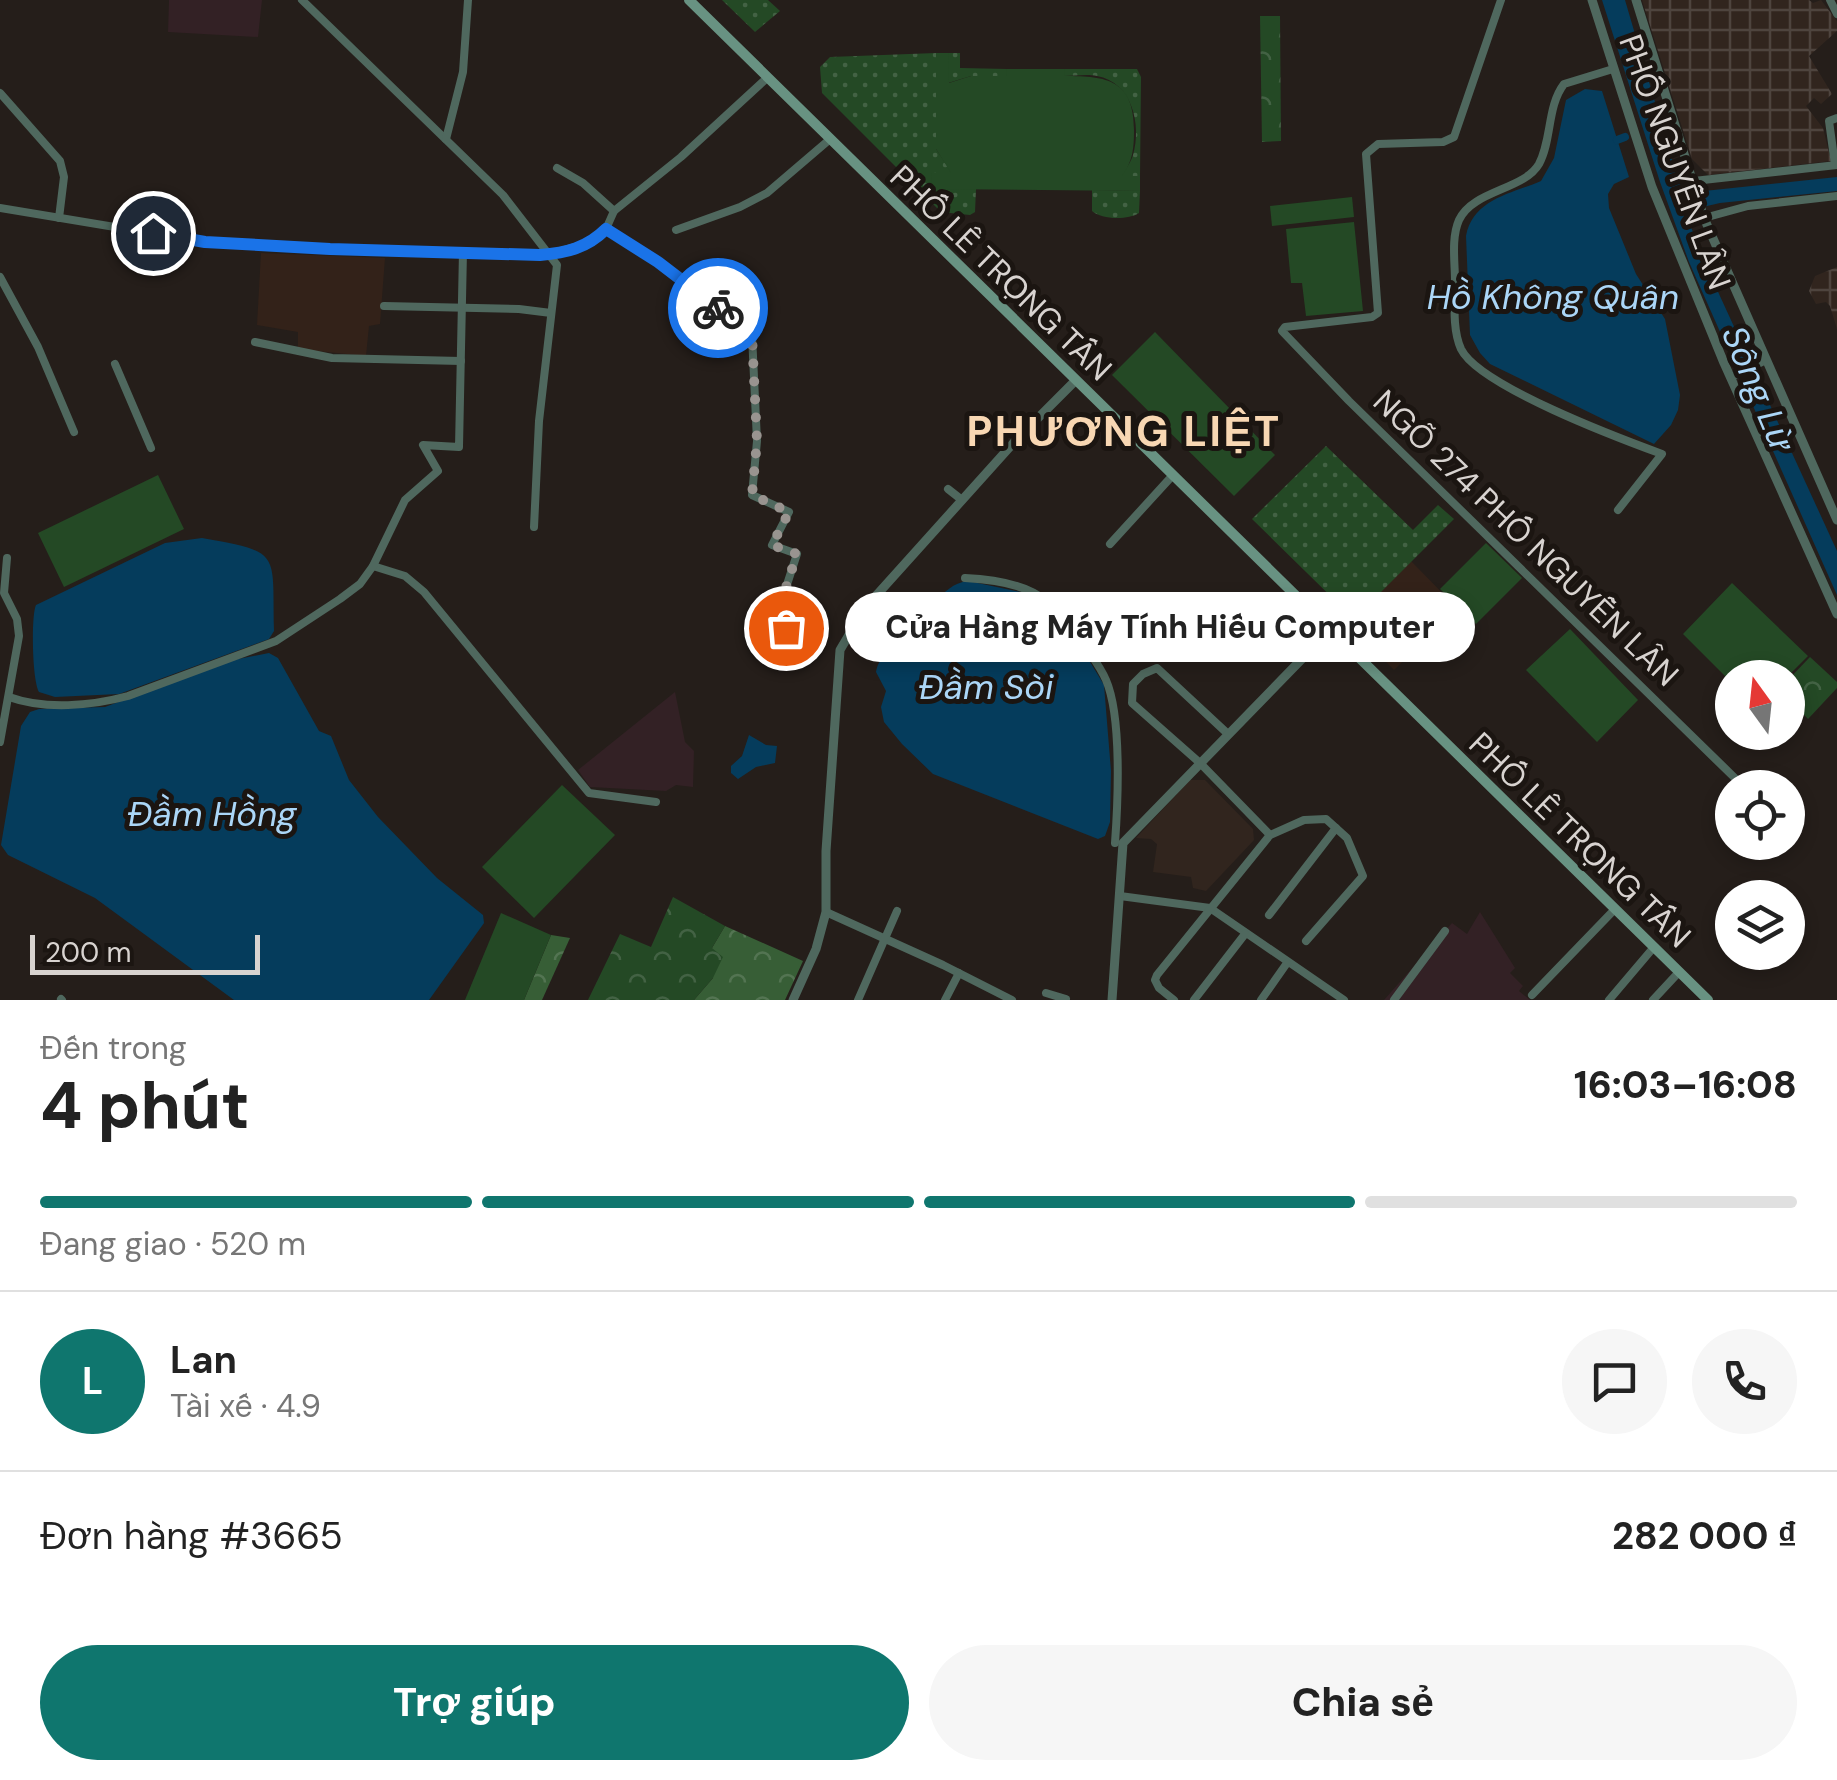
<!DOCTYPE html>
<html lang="vi">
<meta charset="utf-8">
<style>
:root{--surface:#fff;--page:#f6f6f6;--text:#222;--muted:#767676;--line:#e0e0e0;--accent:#0f766e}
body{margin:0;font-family:"DM Sans",sans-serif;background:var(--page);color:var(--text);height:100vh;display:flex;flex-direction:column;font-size:38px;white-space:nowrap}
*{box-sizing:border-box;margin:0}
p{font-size:32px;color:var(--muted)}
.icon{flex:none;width:55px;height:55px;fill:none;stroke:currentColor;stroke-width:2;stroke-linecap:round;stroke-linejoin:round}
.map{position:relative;height:1000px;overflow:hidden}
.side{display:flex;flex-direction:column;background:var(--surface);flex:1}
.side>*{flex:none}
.needle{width:65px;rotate:345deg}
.tools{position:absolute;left:1715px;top:660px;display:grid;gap:20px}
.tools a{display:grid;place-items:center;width:90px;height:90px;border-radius:50%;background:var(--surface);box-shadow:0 5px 15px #0003;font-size:50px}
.scale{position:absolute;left:30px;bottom:25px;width:230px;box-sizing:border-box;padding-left:10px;border:5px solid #d8d3d0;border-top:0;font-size:28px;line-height:35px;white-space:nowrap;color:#d8d3d0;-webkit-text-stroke:8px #1b1511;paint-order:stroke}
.pin{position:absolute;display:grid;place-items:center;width:85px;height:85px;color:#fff;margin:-42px;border:5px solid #fff;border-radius:50%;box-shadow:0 2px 10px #0007}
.courier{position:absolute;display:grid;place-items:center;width:100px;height:100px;margin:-50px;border:8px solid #1a73e8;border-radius:50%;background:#fff;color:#222;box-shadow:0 2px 12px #0007}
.bubble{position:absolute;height:70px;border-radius:35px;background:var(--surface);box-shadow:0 5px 15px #0003;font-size:32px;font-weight:800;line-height:70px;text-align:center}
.head em{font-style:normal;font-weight:800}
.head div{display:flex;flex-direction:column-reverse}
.head{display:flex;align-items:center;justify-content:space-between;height:170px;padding:0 40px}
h1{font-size:65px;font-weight:800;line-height:75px}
.bar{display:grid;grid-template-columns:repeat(4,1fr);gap:15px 10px;align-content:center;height:120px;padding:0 40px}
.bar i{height:12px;border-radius:8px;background:var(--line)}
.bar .on{background:var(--accent)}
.bar p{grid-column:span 4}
.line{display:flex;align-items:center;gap:25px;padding:0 40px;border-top:2px solid var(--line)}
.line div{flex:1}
.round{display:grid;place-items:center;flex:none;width:105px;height:105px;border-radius:52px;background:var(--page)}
.primary-button{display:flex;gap:20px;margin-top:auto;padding:20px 40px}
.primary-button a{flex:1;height:115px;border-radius:60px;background:var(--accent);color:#fff;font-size:40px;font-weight:800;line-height:115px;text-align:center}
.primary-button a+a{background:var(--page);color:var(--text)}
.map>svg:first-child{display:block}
.commercial{fill:#332219}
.industrial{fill:url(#industrial-grid)}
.education{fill:#332125}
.built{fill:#31251e}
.grass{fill:url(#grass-dots)}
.forest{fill:url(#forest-crowns)}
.park{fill:url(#park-crowns)}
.garden{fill:#244925}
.water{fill:#053c5c}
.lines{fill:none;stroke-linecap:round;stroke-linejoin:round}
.canal{stroke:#053c5c;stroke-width:8}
.minor{stroke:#4f685e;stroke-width:8}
.tertiary{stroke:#4f685e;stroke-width:9}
.secondary{stroke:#689282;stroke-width:10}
.done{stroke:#999490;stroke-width:10;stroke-dasharray:0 18}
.route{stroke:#1a73e8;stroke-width:12}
.labels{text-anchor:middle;stroke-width:10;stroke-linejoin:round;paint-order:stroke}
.street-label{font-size:32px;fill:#d8d3d0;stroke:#1b1511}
.water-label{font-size:35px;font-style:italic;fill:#abd6f7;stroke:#1b1511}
.district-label{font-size:42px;font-weight:bold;letter-spacing:2.5px;fill:#f8d7b3;stroke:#1b1511}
</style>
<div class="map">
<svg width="1837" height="1000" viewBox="0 0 1837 1000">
<defs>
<pattern id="industrial-grid" width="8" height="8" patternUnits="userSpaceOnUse" patternTransform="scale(2.5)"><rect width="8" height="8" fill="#31251e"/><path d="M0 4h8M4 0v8" fill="none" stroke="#4e443e"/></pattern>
<pattern id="grass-dots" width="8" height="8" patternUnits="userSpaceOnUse" patternTransform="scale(2.5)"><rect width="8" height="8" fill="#244925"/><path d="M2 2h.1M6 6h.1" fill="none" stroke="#436244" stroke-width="1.8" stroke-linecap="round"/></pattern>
<pattern id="forest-crowns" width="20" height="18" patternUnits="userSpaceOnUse" patternTransform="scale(2.5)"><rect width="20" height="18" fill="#375e36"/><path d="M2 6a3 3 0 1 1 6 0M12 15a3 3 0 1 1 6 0" fill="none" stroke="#537452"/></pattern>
<pattern id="park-crowns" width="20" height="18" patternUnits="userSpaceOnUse" patternTransform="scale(2.5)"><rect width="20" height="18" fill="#244925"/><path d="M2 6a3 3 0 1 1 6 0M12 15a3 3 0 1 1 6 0" fill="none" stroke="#436244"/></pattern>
</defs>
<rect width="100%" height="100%" fill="#251e1a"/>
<g class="commercial">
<path d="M261,253L385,258L380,324L369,326L366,356L298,349V332L257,325Z"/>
<path d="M1410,560L1457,608L1394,670L1349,624Z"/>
</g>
<g class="industrial">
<path d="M1642,0H1809L1813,3L1821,0L1837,21V31L1809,56L1832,94L1821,104L1814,98L1806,106L1823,128L1831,161L1708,175L1692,159Z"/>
<path d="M1837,267V329L1830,306L1826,302L1816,304L1809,291L1815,276Z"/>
</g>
<g class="education">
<path d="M169,0H262L258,37L168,32Z"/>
<path d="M675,692L685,742L694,751L693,787L676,785L666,791L590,787L578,770Z"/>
<path d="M1480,912L1515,968L1510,973L1523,986L1519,991L1530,1000H1384L1452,923L1467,934Z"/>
</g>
<path class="built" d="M1190,780H1205L1253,829L1254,840L1206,891L1193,888L1191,877L1153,872L1157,844L1151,839L1136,838Z"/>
<g class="grass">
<path d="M722,0H768L780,11L755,32Z"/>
<path d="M936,53V149L952,173L931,188L976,189L975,212L970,215L941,212L822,93L820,67L830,57Z"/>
<path d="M948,53H960V68L1007,69V76H971L948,83Z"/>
<path d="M1064,69H1137L1141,77L1140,176H1121C1125,170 1131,162 1133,155C1142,125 1132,82 1097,76C1087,74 1074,76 1064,76Z"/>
<path d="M1092,190L1140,191L1139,213C1128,220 1102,220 1092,211Z"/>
<path d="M1326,446L1413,530L1438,505L1454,519L1354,619L1252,519Z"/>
</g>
<g class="forest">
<path d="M725,926L803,961L785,1000H694L713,978L712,948Z"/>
<path d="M551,935L570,938L542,1000H524Z"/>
</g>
<g class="park">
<path d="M1260,16H1280L1281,141L1262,142Z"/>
<path d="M1810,657L1837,682V688L1808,719L1788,698V680Z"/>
<path d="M673,897L725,926L712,948L723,957L713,978L694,1000H588L620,934L651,947Z"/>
</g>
<g class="garden">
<path d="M936,53H948L949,83L971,76H1006L1007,69H1064L1065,76C1107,76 1134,80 1134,130C1134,148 1133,161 1122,176H1140V191L931,189L932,173H951L936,149Z"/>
<path d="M1352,197L1354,217L1272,226L1270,206Z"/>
<path d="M1354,222L1363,311L1306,316L1302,283H1291L1286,229Z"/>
<path d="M1155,332L1275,455L1234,496L1112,375Z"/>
<path d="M158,475L184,529L64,587L38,533Z"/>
<path d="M1486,543L1522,578L1476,624L1440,589Z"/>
<path d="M1732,583L1808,656L1787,677L1732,678V683L1683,634Z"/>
<path d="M1570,629L1638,700L1597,742L1526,670Z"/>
<path d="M562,785L615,835L534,918L482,867Z"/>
<path d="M501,913L551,935L524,1000H465Z"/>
</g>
<g class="water">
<path d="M1602,0H1625L1677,177L1685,193L1837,177V191L1720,203L1694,209L1691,227L1708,270L1837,551V595L1689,262L1660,182Z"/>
<path d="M1585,89L1602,91L1629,177L1614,184L1608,194L1609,208L1636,274L1665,319L1680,395L1678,410L1671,425L1654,444L1490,364L1480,353L1470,335L1466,236C1473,199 1511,194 1541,181L1554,158L1566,100Z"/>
<path d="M202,538C283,552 272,552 274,631L269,639L119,694L55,697L39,692C32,680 31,615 36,605L165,543Z"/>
<path d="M968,581L1021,592L1040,600L1072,632L1104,685L1111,771L1110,822L1105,836L1098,839L933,774L902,744L884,722L881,707L886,691L876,672C879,656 889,652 896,639C909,614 911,616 934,601C946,592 952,583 968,581Z"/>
<path d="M269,653L278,658L319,731L331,736L349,780L378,817L437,878L483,915L484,923L429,1000H234L95,898L8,855L1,845L21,726L30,712L39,709L105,707L228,661Z"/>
<path d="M749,735L766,745L777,746L775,763L756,767L738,779L731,773V766L742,756Z"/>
</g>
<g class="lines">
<path class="canal" d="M1617,140L1625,137"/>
<g class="minor">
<path d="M302,0L503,195L557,265L539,421L534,527"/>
<path d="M1501,0L1454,137L1443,142L1378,144L1366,154L1378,313L1372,317L1285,327L1282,331L1349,401L1741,784"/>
<path d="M1830,0L1837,14"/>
<path d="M1613,69L1564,84C1547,106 1552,140 1539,164C1524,190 1473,190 1459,220C1451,238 1455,263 1455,281C1455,302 1452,329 1461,349C1479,386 1621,439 1662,454L1618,510"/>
<path d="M0,93L60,161L64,177L59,218"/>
<path d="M446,139L463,72L468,0"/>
<path d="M1835,165L1829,121L1837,118"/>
<path d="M557,168L583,183L614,211"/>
<path d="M1694,181L1837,165"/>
<path d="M0,208L205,242L330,249L550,254L592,242L606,229L614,211L681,157L767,78"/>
<path d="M1704,218L1748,206L1837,196"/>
<path d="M606,229L658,262L752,335L757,441L752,495L789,512L772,545L797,554L774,624L785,627"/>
<path d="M676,230L740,207L767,193L829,140"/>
<path d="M0,277L38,347L74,432"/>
<path d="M384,306L519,309L551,313"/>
<path d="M255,342L332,358L461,361"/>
<path d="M115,364L151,448"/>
<path d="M1732,377L1766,360"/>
<path d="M948,489L962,500"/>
<path d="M1110,544L1173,475"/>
<path d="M373,566L405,576L424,592L589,793L656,802"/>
<path d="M965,578C1024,581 1049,593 1082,641C1090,654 1100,666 1106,680C1122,717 1118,802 1115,843"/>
<path d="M9,697C45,710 91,706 128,696L276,641L340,599L360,584L373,566L405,500L438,471L423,445L459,447L463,251"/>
<path d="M1228,734L1157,668L1143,674L1133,684L1132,703L1200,763L1270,835"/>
<path d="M0,742L19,636L17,619L4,593L7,558"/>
<path d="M1120,896L1210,908L1344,1000"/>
<path d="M826,912L943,965L1012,1000"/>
<path d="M1269,915L1336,828"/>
<path d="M1046,993L1066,999"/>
<path d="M1532,995L1615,909"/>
<path d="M61,999L62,1000"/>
<path d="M858,1000L897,911"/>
<path d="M945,1000L959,973"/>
<path d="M1174,1000L1159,988L1155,980L1157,975L1270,835L1304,820L1326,819L1347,838L1363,876L1306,941"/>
<path d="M1194,1000L1245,934"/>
<path d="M1261,1000L1287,963"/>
<path d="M1394,1000L1445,931"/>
<path d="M1609,1000L1654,947"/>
<path d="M1653,1000L1679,972"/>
</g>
<g class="tertiary">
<path d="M1592,0L1652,187L1724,363L1837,614"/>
<path d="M1636,0L1704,218L1837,520"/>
<path d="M793,1000L816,949L826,912V851L840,650L865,608L1017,439L1076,380"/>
<path d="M1112,1000L1123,843L1330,630"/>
</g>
<path class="secondary" d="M689,0L1708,1000"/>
</g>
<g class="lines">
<path class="done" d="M718,308L752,335L757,441L752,495L789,512L772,545L797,554L774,624L786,628"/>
<path class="route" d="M153,233L205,242L330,249L540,255C566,253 587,248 606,229L658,262L718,308"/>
</g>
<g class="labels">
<g class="street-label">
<text transform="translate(1675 162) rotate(70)" y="11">PHỐ NGUYỄN LÂN</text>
<text transform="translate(1001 273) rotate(44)" y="11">PHỐ LÊ TRỌNG TẤN</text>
<text transform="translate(1526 538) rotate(44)" y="11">NGÕ 274 PHỐ NGUYỄN LÂN</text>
<text transform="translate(1580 840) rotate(44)" y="11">PHỐ LÊ TRỌNG TẤN</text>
</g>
<g class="water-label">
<text x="1553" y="309">Hồ Không Quân</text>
<text transform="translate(1758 388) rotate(67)" y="12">Sông Lừ</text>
<text x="986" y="699">Đầm Sòi</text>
<text x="212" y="826">Đầm Hồng</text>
</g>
<g class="district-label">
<text x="1124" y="446">PHƯƠNG LIỆT</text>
</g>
</g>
</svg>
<div class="tools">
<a><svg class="needle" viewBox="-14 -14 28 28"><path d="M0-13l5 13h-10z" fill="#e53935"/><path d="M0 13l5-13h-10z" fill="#767676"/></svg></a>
<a><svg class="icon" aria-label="locate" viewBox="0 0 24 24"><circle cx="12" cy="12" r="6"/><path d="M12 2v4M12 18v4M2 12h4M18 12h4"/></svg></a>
<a><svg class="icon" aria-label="layers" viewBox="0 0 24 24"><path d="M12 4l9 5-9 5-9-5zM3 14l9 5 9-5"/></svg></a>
</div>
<div class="scale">200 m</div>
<div class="pin" style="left:786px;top:628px;background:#ea580c"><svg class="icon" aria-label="bag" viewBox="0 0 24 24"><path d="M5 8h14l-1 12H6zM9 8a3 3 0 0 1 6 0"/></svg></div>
<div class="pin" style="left:153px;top:233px;background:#1f2937"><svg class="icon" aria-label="home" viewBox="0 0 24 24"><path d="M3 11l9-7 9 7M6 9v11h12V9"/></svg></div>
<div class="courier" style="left:718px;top:308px"><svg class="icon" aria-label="bike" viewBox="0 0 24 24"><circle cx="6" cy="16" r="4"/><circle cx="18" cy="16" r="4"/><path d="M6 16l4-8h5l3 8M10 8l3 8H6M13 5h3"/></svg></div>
<div class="bubble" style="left:845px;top:592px;width:630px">Cửa Hàng Máy Tính Hiếu Computer</div>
</div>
<section class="side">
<div class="head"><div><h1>4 phút</h1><p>Đến trong</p></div><em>16:03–16:08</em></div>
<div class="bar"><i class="on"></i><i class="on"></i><i class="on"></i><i></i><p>Đang giao · 520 m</p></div>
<div class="line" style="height:180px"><b class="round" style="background:var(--accent);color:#fff">L</b><div><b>Lan</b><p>Tài xế · 4.9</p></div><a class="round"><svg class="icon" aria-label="chat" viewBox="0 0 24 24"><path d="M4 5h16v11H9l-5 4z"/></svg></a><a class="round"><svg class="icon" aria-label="phone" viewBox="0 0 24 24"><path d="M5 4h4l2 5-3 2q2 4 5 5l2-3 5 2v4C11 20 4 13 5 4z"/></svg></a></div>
<div class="line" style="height:130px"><div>Đơn hàng #3665</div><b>282 000 ₫</b></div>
<div class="primary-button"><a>Trợ giúp</a><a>Chia sẻ</a></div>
</section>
